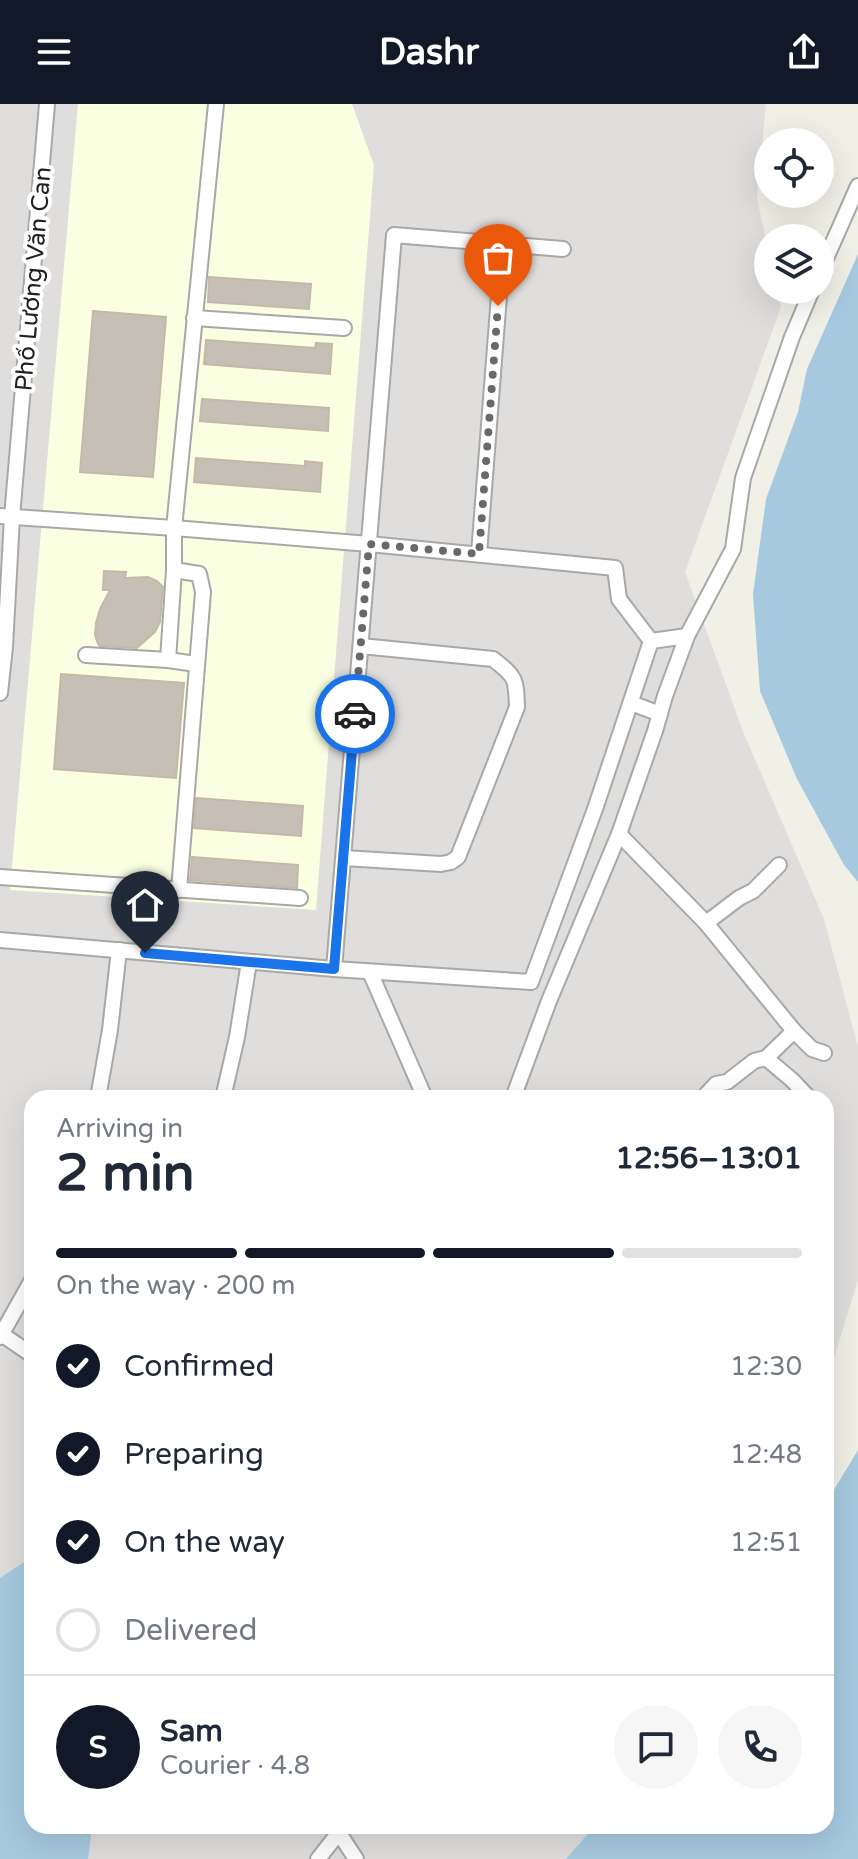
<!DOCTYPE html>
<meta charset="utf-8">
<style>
:root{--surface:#fff;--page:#f6f6f7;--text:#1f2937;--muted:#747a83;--line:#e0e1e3;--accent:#111827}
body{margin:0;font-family:"Varela Round",sans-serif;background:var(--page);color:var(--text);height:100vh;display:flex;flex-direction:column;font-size:30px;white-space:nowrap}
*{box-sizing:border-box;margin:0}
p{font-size:26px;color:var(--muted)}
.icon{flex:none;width:44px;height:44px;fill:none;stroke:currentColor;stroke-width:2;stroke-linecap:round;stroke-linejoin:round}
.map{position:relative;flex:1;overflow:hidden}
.side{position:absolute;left:24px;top:986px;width:810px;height:744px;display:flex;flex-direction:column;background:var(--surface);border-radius:24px;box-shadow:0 8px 32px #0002}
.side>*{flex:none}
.buttons{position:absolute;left:754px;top:24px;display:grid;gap:16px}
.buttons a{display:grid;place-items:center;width:80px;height:80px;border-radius:50%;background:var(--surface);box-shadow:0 8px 32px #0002;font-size:40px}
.pin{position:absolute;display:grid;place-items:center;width:68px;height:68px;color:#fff;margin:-82px -34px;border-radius:50% 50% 50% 0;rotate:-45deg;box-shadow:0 0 8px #0007}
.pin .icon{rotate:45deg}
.courier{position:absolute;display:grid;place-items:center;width:80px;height:80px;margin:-40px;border:6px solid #1a73e8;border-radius:50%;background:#fff;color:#222;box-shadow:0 2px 10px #0007}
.headline em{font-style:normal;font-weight:700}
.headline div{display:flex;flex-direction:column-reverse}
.headline{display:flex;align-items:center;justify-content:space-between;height:136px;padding:0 32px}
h1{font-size:52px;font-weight:700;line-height:60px}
.bar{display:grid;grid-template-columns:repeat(4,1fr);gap:12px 8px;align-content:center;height:96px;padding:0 32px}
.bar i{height:10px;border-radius:6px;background:var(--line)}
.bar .active{background:var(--accent)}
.bar p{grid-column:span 4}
.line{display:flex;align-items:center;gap:20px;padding:0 32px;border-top:2px solid var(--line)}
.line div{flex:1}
.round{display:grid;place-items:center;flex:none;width:84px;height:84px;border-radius:42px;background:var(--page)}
ol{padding:0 32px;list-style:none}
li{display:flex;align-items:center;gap:24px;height:88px}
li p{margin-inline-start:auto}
li .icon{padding:8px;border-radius:50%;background:var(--accent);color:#fff;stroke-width:4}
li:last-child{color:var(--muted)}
li i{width:44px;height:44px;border:4px solid var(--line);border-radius:50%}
header{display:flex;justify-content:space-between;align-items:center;height:104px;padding:0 32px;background:var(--accent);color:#fff;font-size:36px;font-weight:700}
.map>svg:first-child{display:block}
.residential{fill:#dfdedd}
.education{fill:#faffe2}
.water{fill:#a6c9e0}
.building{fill:#c6bfb6;stroke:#c4b9a8;stroke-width:2}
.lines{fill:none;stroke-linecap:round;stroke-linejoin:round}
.minor-casing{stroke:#a8a8a8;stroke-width:18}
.minor{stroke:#fff;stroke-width:14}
.done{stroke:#6a6966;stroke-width:8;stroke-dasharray:0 14.4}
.route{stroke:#1a73e8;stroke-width:10}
.labels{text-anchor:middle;stroke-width:8;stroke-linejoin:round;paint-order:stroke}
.street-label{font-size:24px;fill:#212121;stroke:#fff}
</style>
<header><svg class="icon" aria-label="menu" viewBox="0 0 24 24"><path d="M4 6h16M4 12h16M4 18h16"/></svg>Dashr<svg class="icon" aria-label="share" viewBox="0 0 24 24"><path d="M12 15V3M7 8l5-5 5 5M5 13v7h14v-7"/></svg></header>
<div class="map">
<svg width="858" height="1755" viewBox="0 0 858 1755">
<rect width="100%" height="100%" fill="#f1f0e7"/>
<path class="residential" d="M0,0H766L757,94L768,145V186H777L781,203L685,468L744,630L824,815L858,943V1176L832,1260L826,1271V994H32V1722H826L858,1755H0Z"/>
<path class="education" d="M78,0H352L374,61L316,806L10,786Z"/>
<g class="water">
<path d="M858,150V778L844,761L797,675L760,587L753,490L766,395L798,308L807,265Z"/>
<path d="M858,1346V1755H566L595,1722H826V1399Z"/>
<path d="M32,1453V1722H92L88,1755H0V1474Z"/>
</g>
<g class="building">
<path d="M209,173L311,180L309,205L208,198Z"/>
<path d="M93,207L166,213L153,373L80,368Z"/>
<path d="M206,236L315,244L316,239L332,240L330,270L204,260Z"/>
<path d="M202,295L329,304L328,327L200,317Z"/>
<path d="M196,354L305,362V357L322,359L320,388L194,378Z"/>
<path d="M104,467L126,468L125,474L148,473L157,477L163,483L160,518L155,528L137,544L100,542L98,540L95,531L96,519L100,505L110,486H103Z"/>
<path d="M61,570L184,579L176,674L54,665Z"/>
<path d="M196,694L303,702L301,732L194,724Z"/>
<path d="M192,753L298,761L297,784L190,776Z"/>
</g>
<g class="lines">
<g class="minor-casing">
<g id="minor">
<path d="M820,168L858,82"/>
<path d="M194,214L344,224"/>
<path d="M0,412L174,424L369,440L615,464L619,495L651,537L595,705L531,878L334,865L0,836"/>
<path d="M479,450L503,140"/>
<path d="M174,466L199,470L203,488L179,786"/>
<path d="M651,537L687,532"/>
<path d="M86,551L168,556L196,560"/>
<path d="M168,556L174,466V424L216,0"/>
<path d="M0,589L5,543L12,413L47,0"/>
<path d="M631,599L660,610"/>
<path d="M619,730L706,819L794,927L812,945L824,949"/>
<path d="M344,754L441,760L451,758L458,753L517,603C516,574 516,573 493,555L361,542"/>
<path d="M0,773L300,794"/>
<path d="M706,819L739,794L753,787L779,761"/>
<path d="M334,865L394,131L563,145"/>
<path d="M370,868L425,994"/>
<path d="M766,954L792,976L809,994"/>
<path d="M98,994L110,926L119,846"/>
<path d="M223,994L237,933L249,858"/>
<path d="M513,994L549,897L619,730L655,627L665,592L687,532L733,445L743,374L792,233L812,186"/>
<path d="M703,994L716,980L727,978L754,957L766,954L794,927"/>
<path d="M0,1229L32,1251"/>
<path d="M0,1233L32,1176"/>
<path d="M339,1729L356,1755"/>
<path d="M318,1755L344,1722"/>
</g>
</g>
<use href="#minor" class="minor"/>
</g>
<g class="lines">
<path class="done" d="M355,610L369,440L479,450L498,202"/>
<path class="route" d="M145,849L334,865L355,610"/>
</g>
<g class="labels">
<g class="street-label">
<text transform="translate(33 175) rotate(-85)" y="8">Phố Lương Văn Can</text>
</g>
</g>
</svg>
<div class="buttons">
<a><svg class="icon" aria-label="locate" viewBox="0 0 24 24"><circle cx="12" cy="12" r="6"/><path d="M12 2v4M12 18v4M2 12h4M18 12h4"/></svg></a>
<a><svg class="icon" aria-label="layers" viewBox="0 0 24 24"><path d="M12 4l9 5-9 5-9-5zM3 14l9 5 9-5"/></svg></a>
</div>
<div class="pin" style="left:498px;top:202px;background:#ea580c"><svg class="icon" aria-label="bag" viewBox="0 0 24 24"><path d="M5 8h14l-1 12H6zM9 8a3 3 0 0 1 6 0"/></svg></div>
<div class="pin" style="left:145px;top:849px;background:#1f2937"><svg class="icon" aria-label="home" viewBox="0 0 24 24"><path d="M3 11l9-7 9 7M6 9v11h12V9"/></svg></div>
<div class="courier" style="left:355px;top:610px"><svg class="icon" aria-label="car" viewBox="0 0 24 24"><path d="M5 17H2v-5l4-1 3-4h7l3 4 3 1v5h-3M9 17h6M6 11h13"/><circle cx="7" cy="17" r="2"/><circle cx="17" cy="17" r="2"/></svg></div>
<section class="side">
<div class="headline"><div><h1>2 min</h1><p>Arriving in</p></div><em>12:56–13:01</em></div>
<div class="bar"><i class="active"></i><i class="active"></i><i class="active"></i><i></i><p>On the way · 200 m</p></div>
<ol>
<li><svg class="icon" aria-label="check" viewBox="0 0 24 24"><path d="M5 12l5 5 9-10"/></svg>Confirmed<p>12:30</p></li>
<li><svg class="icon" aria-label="check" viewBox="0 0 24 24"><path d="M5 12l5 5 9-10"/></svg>Preparing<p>12:48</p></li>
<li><svg class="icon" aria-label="check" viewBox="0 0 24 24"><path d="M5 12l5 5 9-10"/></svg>On the way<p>12:51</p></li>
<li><i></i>Delivered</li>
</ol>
<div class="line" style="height:144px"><b class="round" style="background:var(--accent);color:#fff">S</b><div><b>Sam</b><p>Courier · 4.8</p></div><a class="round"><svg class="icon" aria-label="chat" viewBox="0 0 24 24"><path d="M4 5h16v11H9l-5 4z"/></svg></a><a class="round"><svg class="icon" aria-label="phone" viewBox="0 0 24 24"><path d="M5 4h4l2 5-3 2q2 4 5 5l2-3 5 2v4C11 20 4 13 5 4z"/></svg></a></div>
</section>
</div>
